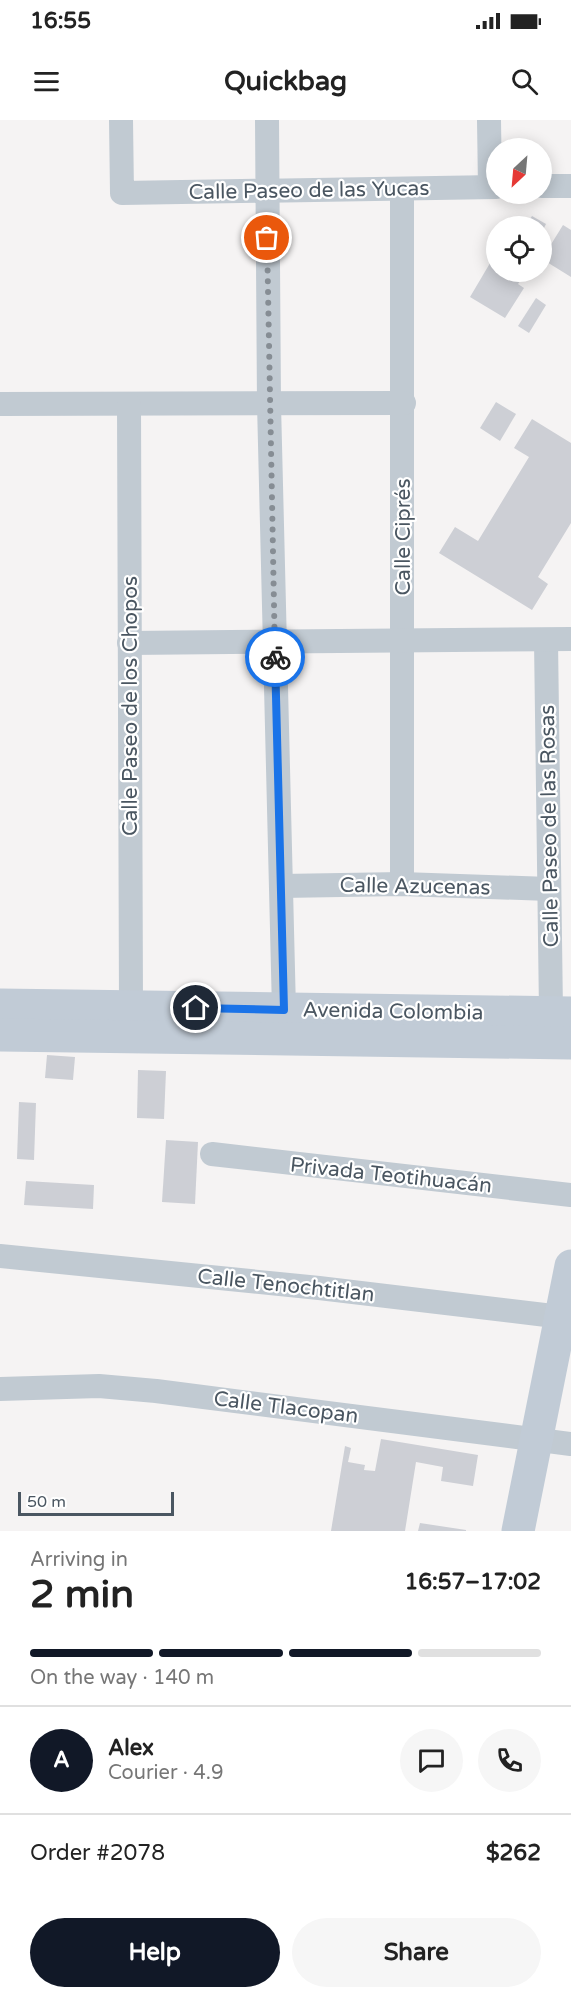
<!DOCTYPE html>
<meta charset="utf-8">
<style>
:root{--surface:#fff;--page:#f6f6f6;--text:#222;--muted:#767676;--line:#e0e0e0;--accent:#111827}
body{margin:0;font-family:"Varela Round",sans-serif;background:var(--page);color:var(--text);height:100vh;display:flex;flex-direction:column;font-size:22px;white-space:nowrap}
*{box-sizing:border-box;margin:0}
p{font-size:20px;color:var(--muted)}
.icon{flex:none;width:33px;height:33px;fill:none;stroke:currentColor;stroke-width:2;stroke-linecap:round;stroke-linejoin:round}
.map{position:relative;height:1411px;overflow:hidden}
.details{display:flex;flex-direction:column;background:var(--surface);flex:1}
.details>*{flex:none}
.needle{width:39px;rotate:206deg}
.controls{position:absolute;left:486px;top:18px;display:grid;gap:12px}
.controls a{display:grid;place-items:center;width:66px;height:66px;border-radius:50%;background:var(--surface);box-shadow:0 3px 15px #0003;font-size:30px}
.scale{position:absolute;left:18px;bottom:15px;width:156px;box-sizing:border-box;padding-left:6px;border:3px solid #4a5661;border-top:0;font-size:16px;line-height:21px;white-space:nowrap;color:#4a5661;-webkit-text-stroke:4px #fff;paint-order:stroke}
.pin{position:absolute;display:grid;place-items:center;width:51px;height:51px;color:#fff;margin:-26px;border:3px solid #fff;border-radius:50%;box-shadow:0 2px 6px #0007}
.courier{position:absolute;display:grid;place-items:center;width:60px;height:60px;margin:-30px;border:4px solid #1a73e8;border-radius:50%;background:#fff;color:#222;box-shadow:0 2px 8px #0007}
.summary em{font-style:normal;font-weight:700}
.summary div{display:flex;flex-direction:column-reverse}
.summary{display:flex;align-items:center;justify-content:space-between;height:102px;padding:0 30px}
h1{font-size:39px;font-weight:700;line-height:45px}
.bar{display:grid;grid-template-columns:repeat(4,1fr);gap:9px 6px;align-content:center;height:72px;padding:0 30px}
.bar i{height:8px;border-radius:4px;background:var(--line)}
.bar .selected{background:var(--accent)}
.bar p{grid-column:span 4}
.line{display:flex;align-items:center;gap:15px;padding:0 30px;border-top:2px solid var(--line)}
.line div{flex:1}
.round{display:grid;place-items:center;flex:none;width:63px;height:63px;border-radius:32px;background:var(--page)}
.button{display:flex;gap:12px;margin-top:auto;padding:12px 30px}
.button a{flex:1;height:69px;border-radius:36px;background:var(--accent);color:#fff;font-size:24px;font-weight:700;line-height:69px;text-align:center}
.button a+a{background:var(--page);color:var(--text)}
.status{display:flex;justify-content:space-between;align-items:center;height:42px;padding:0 30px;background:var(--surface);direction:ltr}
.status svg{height:16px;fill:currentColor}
header{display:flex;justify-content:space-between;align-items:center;height:78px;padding:0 30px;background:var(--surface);font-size:27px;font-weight:700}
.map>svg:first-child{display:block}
.building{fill:#cdcfd5}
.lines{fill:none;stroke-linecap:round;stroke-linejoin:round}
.street{stroke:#c1cad2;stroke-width:24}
.secondary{stroke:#c1cbd6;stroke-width:33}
.done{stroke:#868d94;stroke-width:6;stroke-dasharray:0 10.8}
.route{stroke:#1a73e8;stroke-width:8}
.labels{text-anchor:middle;stroke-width:4.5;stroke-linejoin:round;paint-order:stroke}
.street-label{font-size:21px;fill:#4a5661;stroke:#fff}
</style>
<div class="status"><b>16:55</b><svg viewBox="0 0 49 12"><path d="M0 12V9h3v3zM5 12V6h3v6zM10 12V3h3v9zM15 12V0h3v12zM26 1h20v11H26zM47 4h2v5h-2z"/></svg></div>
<header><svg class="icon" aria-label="menu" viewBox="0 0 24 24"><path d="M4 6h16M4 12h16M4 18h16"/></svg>Quickbag<svg class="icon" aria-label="search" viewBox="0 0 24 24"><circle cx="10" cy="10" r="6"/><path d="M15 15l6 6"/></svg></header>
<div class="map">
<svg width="571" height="1411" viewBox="0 0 571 1411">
<rect width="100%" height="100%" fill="#f5f3f3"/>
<g class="building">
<path d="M532,96L546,104L542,112V106H525Z"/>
<path d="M563,105L571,110V157L542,139Z"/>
<path d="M496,133V152H526L518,164L524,168L505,198L470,177Z"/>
<path d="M536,178L546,185L529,213L518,206Z"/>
<path d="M496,282L516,294L500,321L480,308Z"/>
<path d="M532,299L571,323V403L538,457L548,464L532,490L439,433L455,407L478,421L529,337L514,328Z"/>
<path d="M47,935L75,937L73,960L45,958Z"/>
<path d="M138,950L166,951L164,999L137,998Z"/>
<path d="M19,982L36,983L34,1040L17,1039Z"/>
<path d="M166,1020L198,1022L195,1084L162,1082Z"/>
<path d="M26,1061L94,1065L93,1089L24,1085Z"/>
<path d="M381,1319L478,1335L473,1366L441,1361L443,1347L416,1342L405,1411H331L345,1326L351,1328L348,1342L365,1345L364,1350L375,1351Z"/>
<path d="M420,1403L466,1410V1411H418Z"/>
</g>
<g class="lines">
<g class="street">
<path d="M121,0L122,73L496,67"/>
<path d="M267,0L269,284L284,890"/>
<path d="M489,0L490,67"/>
<path d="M542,66H571"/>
<path d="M402,70V764"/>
<path d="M0,284L404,283"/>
<path d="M129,285L131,887"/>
<path d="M546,520L551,892"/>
<path d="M129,523L571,519"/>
<path d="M281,766L402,764L549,769"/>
<path d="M212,1034L571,1075"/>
<path d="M0,1136L319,1168L571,1198"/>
<path d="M0,1269L99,1266L156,1271L571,1324"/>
</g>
<g class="secondary">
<path d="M0,885L571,893"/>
<path d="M0,915L571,923"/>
<path d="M518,1411L571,1146"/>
</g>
</g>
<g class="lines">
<path class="done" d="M267,118L275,537"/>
<path class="route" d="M196,888L284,890L275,537"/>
</g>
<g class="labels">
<g class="street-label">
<text transform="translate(309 70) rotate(-1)" y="7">Calle Paseo de las Yucas</text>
<text transform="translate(403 417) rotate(-90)" y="7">Calle Ciprés</text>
<text transform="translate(130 586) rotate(-90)" y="7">Calle Paseo de los Chopos</text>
<text transform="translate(549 706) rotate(-91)" y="7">Calle Paseo de las Rosas</text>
<text transform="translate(415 766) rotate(1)" y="7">Calle Azucenas</text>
<text transform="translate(393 891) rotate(1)" y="7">Avenida Colombia</text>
<text transform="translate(391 1055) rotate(6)" y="7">Privada Teotihuacán</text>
<text transform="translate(286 1165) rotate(6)" y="7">Calle Tenochtitlan</text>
<text transform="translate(286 1287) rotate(7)" y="7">Calle Tlacopan</text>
</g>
</g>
</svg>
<div class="controls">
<a><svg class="needle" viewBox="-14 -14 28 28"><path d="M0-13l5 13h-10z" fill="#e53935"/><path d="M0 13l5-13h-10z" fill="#767676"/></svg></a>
<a><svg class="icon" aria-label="locate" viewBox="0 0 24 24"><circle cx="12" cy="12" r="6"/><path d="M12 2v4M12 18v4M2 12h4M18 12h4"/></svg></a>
</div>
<div class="scale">50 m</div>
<div class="pin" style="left:267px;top:118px;background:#ea580c"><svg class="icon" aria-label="bag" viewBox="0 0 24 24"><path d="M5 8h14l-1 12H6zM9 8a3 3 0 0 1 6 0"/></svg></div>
<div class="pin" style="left:196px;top:888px;background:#1f2937"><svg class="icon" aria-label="home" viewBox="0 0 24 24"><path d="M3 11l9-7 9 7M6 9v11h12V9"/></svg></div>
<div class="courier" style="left:275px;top:537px"><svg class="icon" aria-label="bike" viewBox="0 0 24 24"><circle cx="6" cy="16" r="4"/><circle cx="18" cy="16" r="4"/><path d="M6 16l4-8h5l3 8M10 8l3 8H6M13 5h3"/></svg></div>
</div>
<section class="details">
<div class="summary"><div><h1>2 min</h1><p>Arriving in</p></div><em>16:57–17:02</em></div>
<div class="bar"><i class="selected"></i><i class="selected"></i><i class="selected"></i><i></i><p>On the way · 140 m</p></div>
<div class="line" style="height:108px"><b class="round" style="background:var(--accent);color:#fff">A</b><div><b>Alex</b><p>Courier · 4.9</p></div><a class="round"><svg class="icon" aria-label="chat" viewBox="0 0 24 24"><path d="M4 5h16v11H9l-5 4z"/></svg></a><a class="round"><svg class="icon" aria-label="phone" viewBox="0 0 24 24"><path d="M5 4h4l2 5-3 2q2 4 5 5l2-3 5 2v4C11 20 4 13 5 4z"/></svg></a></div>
<div class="line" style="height:78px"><div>Order #2078</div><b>$262</b></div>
<div class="button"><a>Help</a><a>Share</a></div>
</section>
